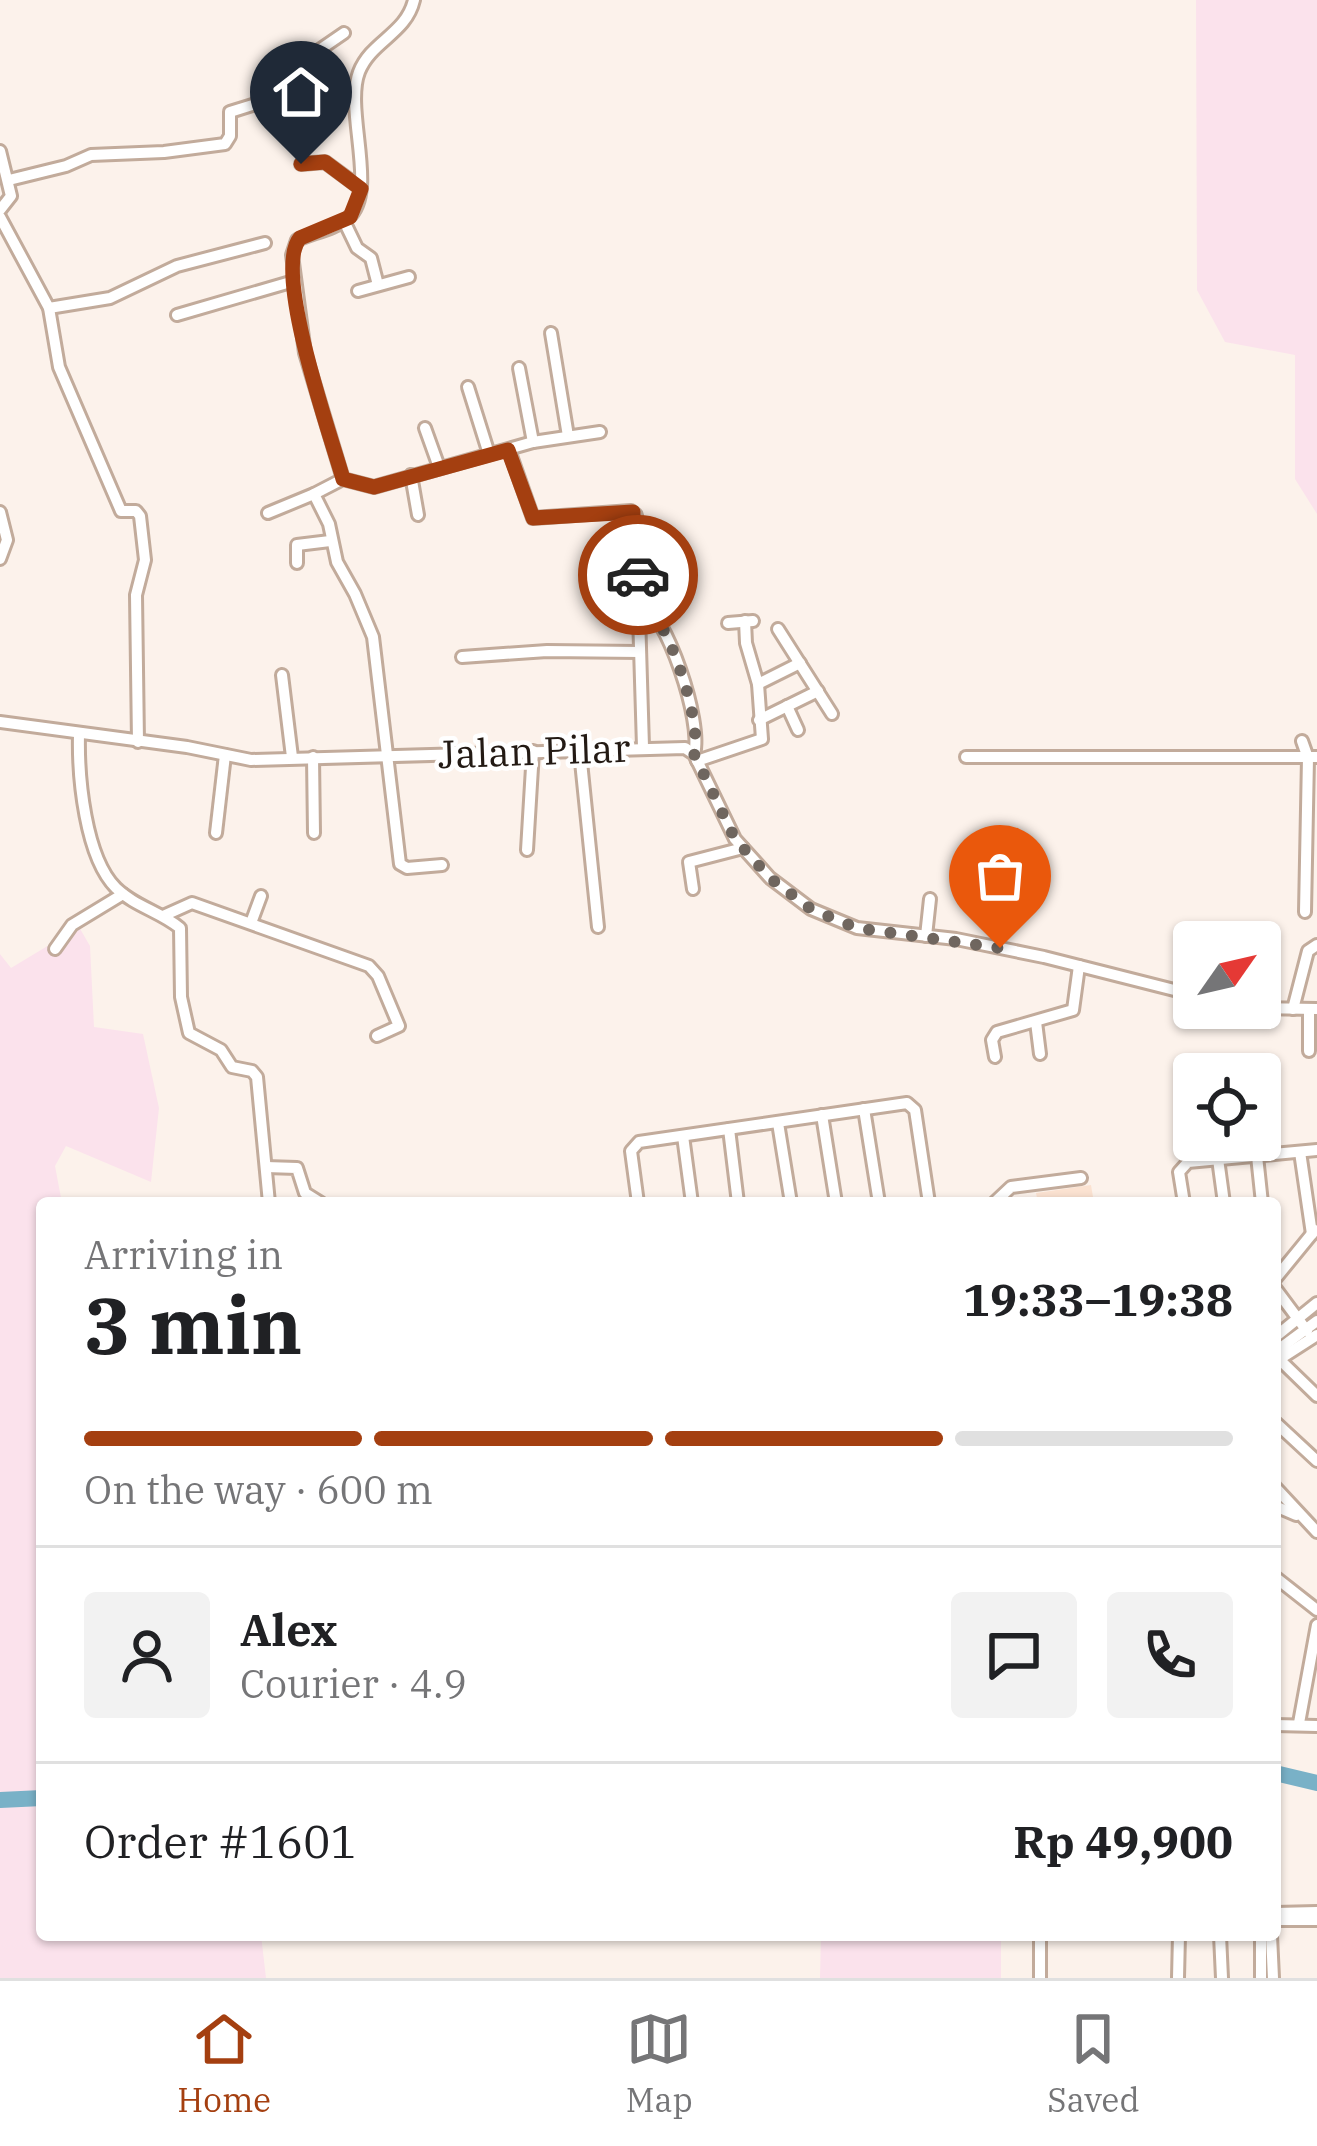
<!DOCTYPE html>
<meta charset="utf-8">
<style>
:root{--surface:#fff;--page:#f2f2f2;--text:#202124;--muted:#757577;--line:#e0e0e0;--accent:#a43f10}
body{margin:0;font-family:"IBM Plex Serif",serif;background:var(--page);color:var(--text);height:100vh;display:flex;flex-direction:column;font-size:45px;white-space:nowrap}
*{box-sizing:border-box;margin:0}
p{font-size:39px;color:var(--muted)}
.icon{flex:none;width:66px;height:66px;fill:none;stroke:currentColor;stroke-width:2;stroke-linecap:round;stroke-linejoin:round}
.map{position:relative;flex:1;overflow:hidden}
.panel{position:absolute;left:36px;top:1197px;width:1245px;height:744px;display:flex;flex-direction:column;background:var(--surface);border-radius:12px;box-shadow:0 3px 9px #0004}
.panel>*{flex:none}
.needle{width:78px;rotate:56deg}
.controls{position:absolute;left:1173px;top:921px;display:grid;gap:24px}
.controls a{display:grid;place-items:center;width:108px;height:108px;border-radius:12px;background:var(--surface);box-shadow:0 3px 9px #0004;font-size:60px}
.pin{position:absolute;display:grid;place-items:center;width:102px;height:102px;color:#fff;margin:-123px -51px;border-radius:50% 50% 50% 0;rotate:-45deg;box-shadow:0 0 12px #0007}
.pin .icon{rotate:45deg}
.courier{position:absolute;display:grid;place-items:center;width:120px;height:120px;margin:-60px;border:9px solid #a43f10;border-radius:50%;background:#fff;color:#222;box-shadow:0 3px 15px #0007}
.headline em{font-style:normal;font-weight:700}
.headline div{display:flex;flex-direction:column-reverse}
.headline{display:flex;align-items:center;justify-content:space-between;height:204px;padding:0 48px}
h1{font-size:78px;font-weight:700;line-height:90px}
.bar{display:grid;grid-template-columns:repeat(4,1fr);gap:18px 12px;align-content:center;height:144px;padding:0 48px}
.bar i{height:15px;border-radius:9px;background:var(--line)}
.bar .selected{background:var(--accent)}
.bar p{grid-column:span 4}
.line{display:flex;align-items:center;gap:30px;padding:0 48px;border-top:3px solid var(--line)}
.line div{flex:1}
.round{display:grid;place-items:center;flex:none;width:126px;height:126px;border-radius:12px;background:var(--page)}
.tab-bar{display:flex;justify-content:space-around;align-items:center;height:168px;border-top:3px solid var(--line);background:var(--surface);font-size:33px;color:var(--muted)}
.tab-bar a{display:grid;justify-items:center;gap:6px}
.tab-bar .selected{color:var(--accent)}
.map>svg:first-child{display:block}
.built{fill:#fbe2d1}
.industrial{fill:#fbe2ec}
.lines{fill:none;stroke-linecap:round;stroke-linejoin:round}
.river{stroke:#79b1c7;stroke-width:16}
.minor-casing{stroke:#c2ab9b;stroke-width:16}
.minor{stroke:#fff;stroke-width:10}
.done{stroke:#6f665f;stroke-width:12;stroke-dasharray:0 21.6}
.route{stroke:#a43f10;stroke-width:15}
.labels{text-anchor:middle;stroke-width:9;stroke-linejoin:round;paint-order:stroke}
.street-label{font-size:39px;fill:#231a14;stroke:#fff}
</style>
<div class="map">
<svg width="1317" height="1978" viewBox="0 0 1317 1978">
<rect width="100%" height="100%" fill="#fcf2eb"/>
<path class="built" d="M1091,1185L1094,1203H1038L1036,1193Z"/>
<g class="industrial">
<path d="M1196,0H1317V514L1295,479V355L1225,342L1197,290Z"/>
<path d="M79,927L90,946L94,1027L143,1034L159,1108L151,1182L66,1146L55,1166L62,1203H42V1935H261L266,1978H0V954L11,968Z"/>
<path d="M821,1935H1001V1978H820Z"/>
</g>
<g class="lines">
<g class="river">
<path d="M1275,1773L1317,1783"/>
<path d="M0,1800L42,1798"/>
</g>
<g class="minor-casing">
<g id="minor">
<path d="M0,151L11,196L0,210"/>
<path d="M301,164L325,162L359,187"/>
<path d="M9,180L66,166L91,155L164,152L225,144L230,136V112L262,102L285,64L309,57L344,33"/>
<path d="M0,217L49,308L59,367L121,511H136L140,516L145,560L136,595L138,742"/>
<path d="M344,221L357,248L371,258L378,285"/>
<path d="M358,291L409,277"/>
<path d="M49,308L110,298L177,266L265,243"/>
<path d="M177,315L294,281"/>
<path d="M551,333L568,436"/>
<path d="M519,368L533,442"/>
<path d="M468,387L489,454"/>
<path d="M425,428L439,467"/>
<path d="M509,450L533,518L631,511L636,515L643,747"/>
<path d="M411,475L418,515"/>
<path d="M343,479L305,353L292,255L297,240C312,233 335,229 348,218C379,192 344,111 359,72C371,41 406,34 414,0"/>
<path d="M0,512L7,540L0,559"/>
<path d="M268,513L314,494"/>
<path d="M297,563V545L330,541"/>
<path d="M638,597C667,614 703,722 694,754"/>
<path d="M728,623L753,621"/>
<path d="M778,629L832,714"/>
<path d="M462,657L547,651L640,652"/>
<path d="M282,675L292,757"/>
<path d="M758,684L800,663"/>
<path d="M787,706L798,730"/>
<path d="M759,720L818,691"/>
<path d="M0,722L187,747L251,760L685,748L694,754L735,839L770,878L811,909L857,928L956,939L1044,957L1194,995"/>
<path d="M79,735C78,777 85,857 116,888C134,906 161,912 180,928L181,997L189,1033L221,1050L232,1067L252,1071L257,1077L269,1203"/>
<path d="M1302,741L1308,758L1305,912"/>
<path d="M580,752L598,927"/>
<path d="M313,757L314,833"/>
<path d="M966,757H1317"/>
<path d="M697,761L762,739L758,684L746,643L745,621"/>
<path d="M216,833L225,755"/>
<path d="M527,850L533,751"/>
<path d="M442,865L407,868L400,864L373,637L355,594L337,562L329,524L314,494L343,479L374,487L533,442L600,432"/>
<path d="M693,889L689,862L743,848"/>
<path d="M163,916L192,903L369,966L378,976L399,1026L377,1036"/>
<path d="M251,923L261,896"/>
<path d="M926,936L930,899"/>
<path d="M55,949L72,925L123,894"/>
<path d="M1258,1008L1317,1009"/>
<path d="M1293,1009L1308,951L1317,945"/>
<path d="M1036,1022L1040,1054"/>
<path d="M1309,1051V1009"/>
<path d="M995,1057L992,1040L997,1032L1073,1010L1079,966"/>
<path d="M864,1109L879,1203"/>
<path d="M822,1115L836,1203"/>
<path d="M778,1123L791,1203"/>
<path d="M729,1129L738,1203"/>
<path d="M683,1136L692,1203"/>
<path d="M1300,1152L1312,1234"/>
<path d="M1257,1156L1262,1203"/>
<path d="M1218,1159L1224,1203"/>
<path d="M266,1167L297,1168L305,1193L321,1203"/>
<path d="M638,1203L631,1151L639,1142L907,1103L915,1110L929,1203"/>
<path d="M994,1203L1011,1187L1081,1178"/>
<path d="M1184,1203L1179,1172L1188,1162L1317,1150"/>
<path d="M1275,1279L1315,1230"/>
<path d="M1275,1288L1307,1331"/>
<path d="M1275,1337L1317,1303"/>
<path d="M1275,1352L1317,1321"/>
<path d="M1280,1360L1317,1396"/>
<path d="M1275,1362L1317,1335"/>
<path d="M1275,1422L1317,1461"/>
<path d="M1275,1487L1317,1532"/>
<path d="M1275,1506L1296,1515"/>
<path d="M1275,1577L1317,1610"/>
<path d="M1299,1723L1317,1625"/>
<path d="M1275,1725L1317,1726"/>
<path d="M1276,1913L1317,1912"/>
<path d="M1276,1920H1317"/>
<path d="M1040,1935V1978"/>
<path d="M1220,1935L1222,1978"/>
<path d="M1261,1935V1978"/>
<path d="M1271,1935L1273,1978"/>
<path d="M1178,1978L1179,1935"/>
</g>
</g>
<use href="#minor" class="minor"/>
</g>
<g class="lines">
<path class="done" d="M638,575V597C667,613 703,723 694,754L735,839L770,878L811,909L857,928L1000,948"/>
<path class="route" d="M301,164L325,162L361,189L350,217L300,238C272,270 331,436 343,479L374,487L508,450L533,518L633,512L638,575"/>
</g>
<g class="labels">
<g class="street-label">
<text transform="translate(534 751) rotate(-2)" y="14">Jalan Pilar</text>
</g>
</g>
</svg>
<div class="controls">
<a><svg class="needle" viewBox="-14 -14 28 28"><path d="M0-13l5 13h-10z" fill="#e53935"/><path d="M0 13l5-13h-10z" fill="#757577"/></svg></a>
<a><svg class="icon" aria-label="locate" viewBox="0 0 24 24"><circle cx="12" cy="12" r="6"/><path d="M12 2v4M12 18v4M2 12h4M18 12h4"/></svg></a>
</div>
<div class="pin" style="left:1000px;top:948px;background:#ea580c"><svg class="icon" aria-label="bag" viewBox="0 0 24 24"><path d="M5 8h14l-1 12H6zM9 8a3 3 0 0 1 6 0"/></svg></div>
<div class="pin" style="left:301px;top:164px;background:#1f2937"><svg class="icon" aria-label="home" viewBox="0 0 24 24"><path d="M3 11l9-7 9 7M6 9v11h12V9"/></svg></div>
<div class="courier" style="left:638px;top:575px"><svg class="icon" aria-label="car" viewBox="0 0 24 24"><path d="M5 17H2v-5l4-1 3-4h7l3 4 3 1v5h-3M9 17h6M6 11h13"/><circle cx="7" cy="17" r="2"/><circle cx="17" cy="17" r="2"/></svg></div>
<section class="panel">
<div class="headline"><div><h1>3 min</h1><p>Arriving in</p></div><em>19:33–19:38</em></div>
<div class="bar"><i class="selected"></i><i class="selected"></i><i class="selected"></i><i></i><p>On the way · 600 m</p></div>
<div class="line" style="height:216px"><a class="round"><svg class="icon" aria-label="person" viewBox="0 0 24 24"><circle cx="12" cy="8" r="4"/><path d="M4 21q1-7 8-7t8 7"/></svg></a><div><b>Alex</b><p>Courier · 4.9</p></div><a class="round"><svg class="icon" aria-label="chat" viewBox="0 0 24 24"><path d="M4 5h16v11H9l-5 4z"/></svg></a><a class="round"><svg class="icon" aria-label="phone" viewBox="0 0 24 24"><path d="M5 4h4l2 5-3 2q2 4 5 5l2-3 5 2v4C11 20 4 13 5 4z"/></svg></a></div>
<div class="line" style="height:156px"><div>Order #1601</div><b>Rp 49,900</b></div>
</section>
</div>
<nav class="tab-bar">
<a class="selected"><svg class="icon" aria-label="home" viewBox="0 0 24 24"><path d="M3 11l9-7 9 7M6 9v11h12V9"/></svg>Home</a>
<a><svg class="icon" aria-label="map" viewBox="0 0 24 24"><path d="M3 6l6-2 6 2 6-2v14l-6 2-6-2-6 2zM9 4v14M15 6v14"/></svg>Map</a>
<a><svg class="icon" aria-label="saved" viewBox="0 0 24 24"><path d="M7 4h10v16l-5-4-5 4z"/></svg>Saved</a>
</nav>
